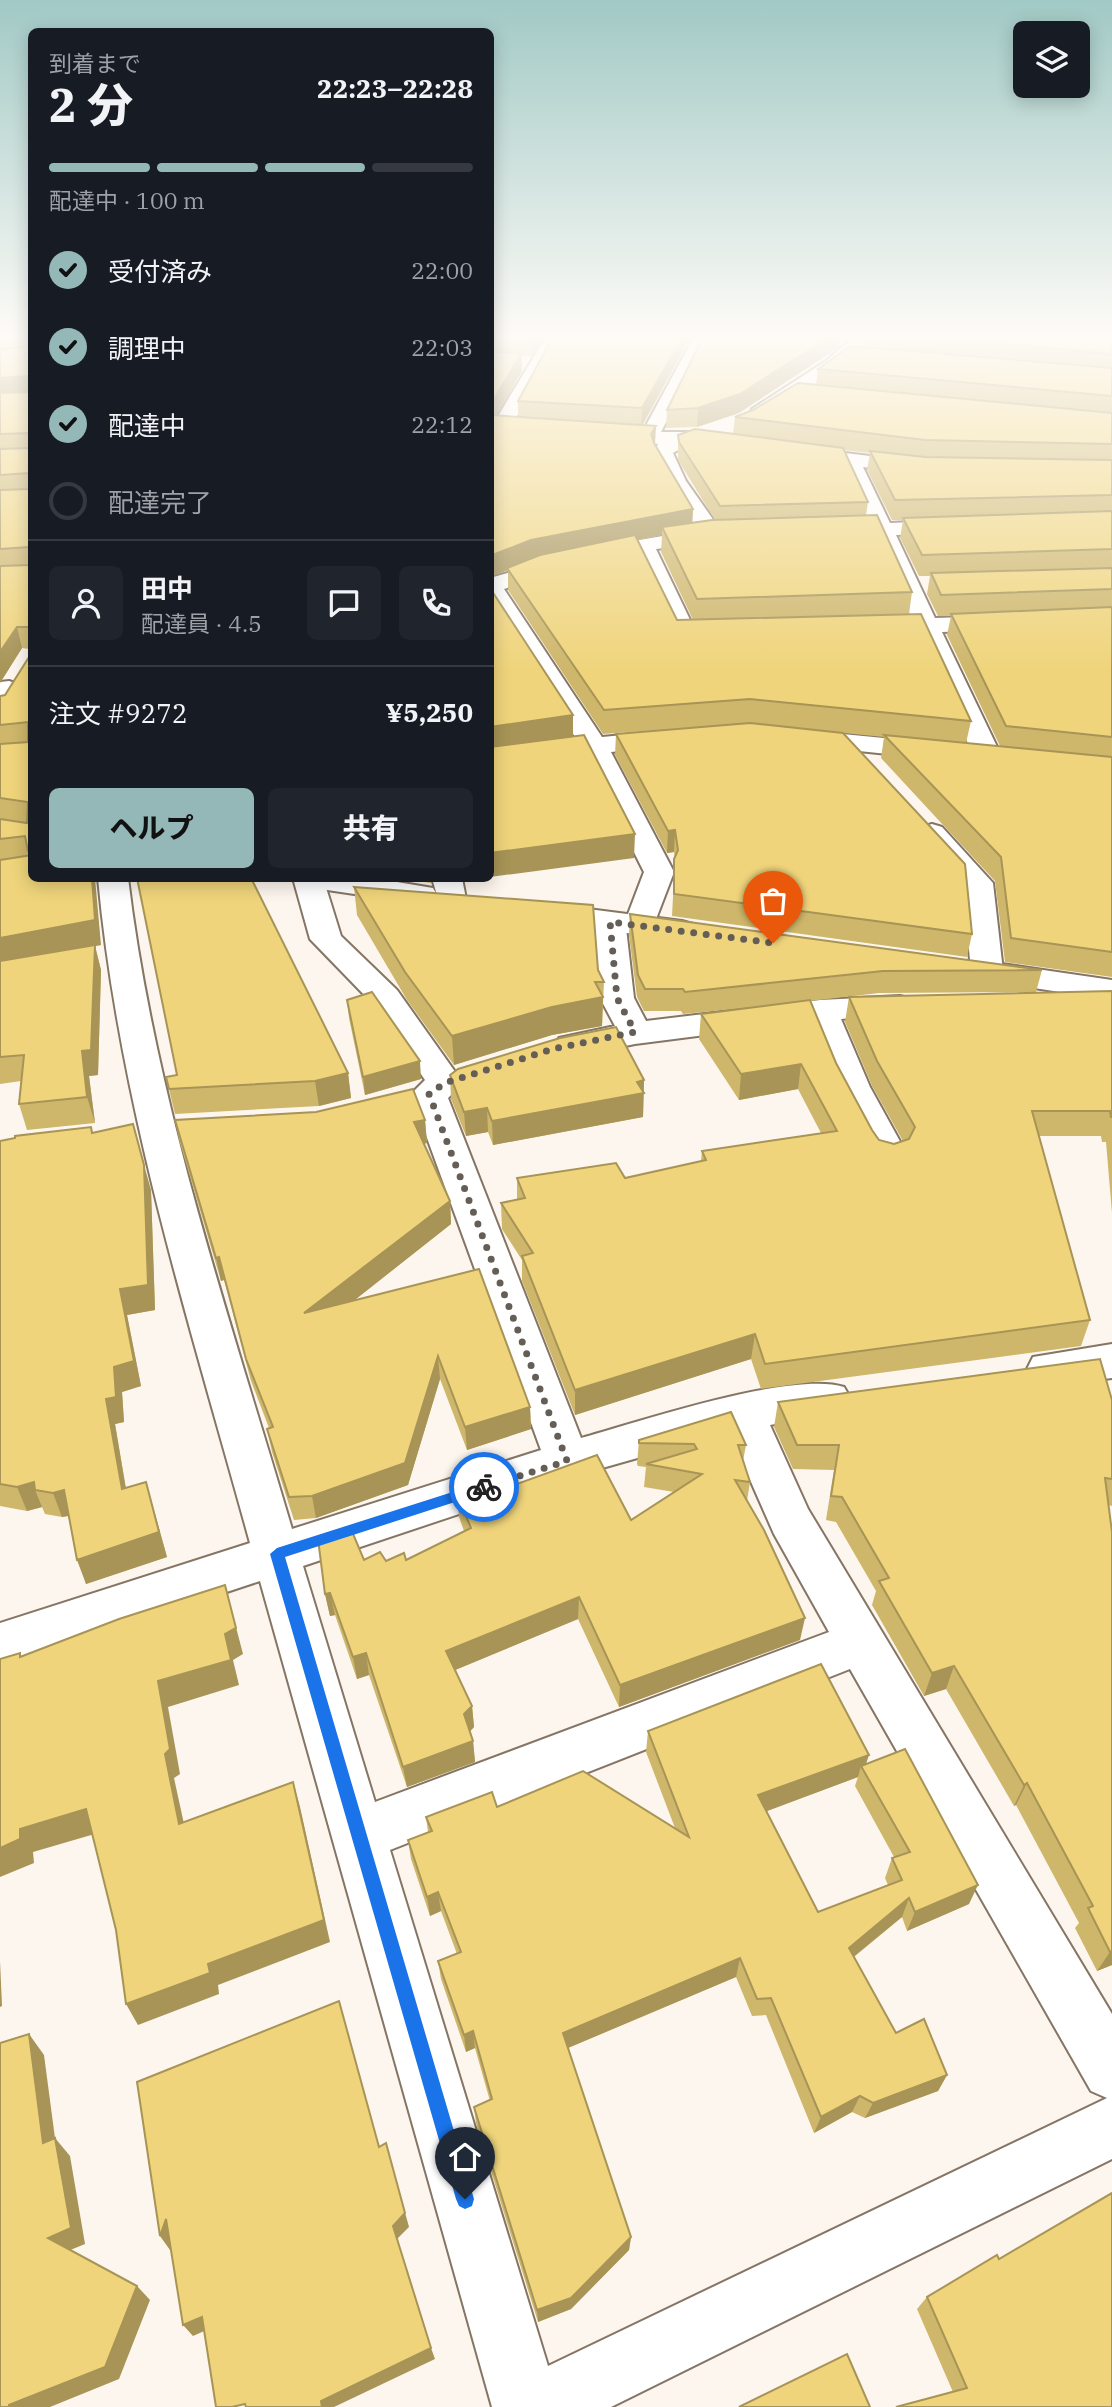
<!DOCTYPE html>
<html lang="ja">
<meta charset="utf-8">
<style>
:root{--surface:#171b24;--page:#20242c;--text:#f1f3f6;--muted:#9ea1a6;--line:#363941;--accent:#94b7b7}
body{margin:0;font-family:"IBM Plex Serif","Noto Sans JP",serif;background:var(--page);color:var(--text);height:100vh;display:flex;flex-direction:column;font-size:26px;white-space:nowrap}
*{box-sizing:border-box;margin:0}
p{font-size:23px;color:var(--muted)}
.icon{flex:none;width:38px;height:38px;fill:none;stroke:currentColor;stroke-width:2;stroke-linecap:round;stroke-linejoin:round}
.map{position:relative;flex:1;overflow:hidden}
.sheet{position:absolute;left:28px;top:28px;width:466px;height:854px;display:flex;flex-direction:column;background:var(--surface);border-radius:10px;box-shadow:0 4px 18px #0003}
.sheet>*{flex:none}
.tools{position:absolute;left:1013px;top:21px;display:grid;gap:14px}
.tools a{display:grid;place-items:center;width:77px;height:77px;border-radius:10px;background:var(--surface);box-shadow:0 4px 18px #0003;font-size:35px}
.pin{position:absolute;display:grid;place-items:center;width:60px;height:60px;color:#fff;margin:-72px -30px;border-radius:50% 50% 50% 0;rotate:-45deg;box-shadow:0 0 7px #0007}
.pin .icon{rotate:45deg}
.courier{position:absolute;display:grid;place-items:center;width:70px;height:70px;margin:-35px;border:5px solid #1a73e8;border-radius:50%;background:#fff;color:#222;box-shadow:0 2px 9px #0007}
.summary em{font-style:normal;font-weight:800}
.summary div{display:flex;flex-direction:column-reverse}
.summary{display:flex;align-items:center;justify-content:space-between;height:119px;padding:0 21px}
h1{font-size:46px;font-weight:800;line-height:52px}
.bar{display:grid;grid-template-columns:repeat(4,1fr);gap:10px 7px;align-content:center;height:84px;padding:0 21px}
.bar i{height:9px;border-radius:5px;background:var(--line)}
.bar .current{background:var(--accent)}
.bar p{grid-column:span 4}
.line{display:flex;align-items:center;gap:18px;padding:0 21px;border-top:2px solid var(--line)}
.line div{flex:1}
.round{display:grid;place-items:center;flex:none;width:74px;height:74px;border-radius:10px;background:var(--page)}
ol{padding:0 21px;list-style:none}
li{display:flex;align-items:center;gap:21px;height:77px}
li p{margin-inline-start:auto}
li .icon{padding:7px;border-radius:50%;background:var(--accent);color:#111;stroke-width:4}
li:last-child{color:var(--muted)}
li i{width:38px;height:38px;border:4px solid var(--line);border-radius:50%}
.cta{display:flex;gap:14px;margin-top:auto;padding:14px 21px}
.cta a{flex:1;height:80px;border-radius:10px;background:var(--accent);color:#111;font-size:28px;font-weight:800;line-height:80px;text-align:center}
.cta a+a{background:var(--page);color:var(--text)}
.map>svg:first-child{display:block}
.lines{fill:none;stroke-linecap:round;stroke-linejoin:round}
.minor-casing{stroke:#857564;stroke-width:4}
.major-casing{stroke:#857564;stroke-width:4}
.minor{fill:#fff;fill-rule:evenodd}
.major{fill:#fff;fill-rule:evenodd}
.wall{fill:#ceb66a;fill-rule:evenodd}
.shaded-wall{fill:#a79456}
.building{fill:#efd47b;stroke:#a79456;stroke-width:2}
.route{fill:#1a73e8}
.done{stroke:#645e57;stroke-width:7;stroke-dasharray:0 12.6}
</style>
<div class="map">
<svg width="1112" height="2407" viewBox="0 0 1112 2407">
<rect width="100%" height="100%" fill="#fdf6ee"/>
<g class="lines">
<g class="minor-casing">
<g id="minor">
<path d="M547,335H563L509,430H495L492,426Z"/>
<path d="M695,335H711L661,432H697L736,440L739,444C727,458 692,440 673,453L686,481L724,535L713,542L656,549L694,628L730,629L733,634L730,639L685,643L676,641L636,553L579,565L504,589L602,737L667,731L677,733L680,739L677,745L611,752L674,872L651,932L640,934L626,928L634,998L646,1021L820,1000L900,996L912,999L917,1006L912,1013L841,1019L870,1087L907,1154L901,1163L888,1167L875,1163L869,1154L834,1087L808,1022L635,1044L571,1057L559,1054L554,1046L559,1038L615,1026L600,998L594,922L599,915L610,913L621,915L625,922L644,872L585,755L490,769V753L577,740L490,603V578L600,547L696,530L666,481L653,453L658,444L604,439L594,433L604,427L643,431Z"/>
<path d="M856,335H872C858,356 776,423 752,417L750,413L752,409L826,361Z"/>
<path d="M795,447L920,462L930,468L920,474L863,467L890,523L954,520L965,527L954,534L896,535L935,618L1001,616L1010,618L1013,623L1010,628L1001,630L942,632L1002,757L998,763H978L974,757L918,633L866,632L863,627L866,622L912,619L874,536L832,538L821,531L832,524L869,523L842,465L788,457L785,453Z"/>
<path d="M9,681L18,684L22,689L18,694L0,698V682Z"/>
<path d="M801,730L936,743L946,745L950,751L946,757L936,759L791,744L788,738L791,732Z"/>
<path d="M932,824L942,827L993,883L1003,971L999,978L987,981L975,978L971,971L963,885L917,833L922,827Z"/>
<path d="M98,878H128C155,1102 229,1315 292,1529L541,1450L411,1094L425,1080L373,1004L310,939L293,878H323L341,936L397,990L463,1083L448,1098L581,1438C638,1422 793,1370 844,1387L851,1399L844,1411L770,1425L808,1509L1112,2014V2159L611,2407H492L260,1581L0,1667V1623L250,1543C190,1324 119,1105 98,878ZM729,1432L774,1534L829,1632L375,1802L303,1566L567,1478ZM850,1669L1091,2091L1107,2098L548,2366L390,1850Z"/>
<path d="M432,878H462L466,899L462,906L451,908L440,906Z"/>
<path d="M1112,1344V1378L1048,1386L1033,1381L1027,1369L1033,1357Z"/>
</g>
</g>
<g class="major-casing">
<g id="major">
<path d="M292,878H373L433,888L437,895L433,902L422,904L307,887L296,884Z"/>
<path d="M541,903L682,921L693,924L698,931L693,938L682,941L530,919L525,912L530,905Z"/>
<path d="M988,962L1112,980V1000L976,979L972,972L976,965Z"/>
</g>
</g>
<use href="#minor" class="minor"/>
<use href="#major" class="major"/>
</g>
<g class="wall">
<path d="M0,335H32V878L101,945L95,946L101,970L98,1075L89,1076L95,1123L27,1130L19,1104L21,1081L0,1084V696L5,695L29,657V649L22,648L0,683Z"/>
<path d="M490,335H544L532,356H521L522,371L496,415L518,417V401L692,335L643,425L693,509L692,523L715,520L678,460V435L733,434L735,417L816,385L818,369L865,347L866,335H1112V977L1005,962L995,881L881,758L884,737L813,730L972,934L967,957L672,916L675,859L674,852L667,853L615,755L616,734L742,724L603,734L508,590V570L490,577ZM843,450L870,453L867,470L892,520H903L900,538L919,576H930L927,594L938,616H951L947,635L1000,746L966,743L971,721L909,614L912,592L866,515L868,502ZM662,535L661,552L693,620H677L638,540Z"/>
<path d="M704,335H840L839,347L739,413L697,427L666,428L667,410Z"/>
<path d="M399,878H431V883Z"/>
<path d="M354,887L598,970L604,982L602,1026L552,1035L454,1065L407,1000L357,915Z"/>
<path d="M630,914L1042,970L1036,992L879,993L810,1001L836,1063L872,1130L879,1140L894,1144L903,1141L872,1086L845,1022L849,997L1112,991V1213L1106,1142H1102L1101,1136H1039L1090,1320L1081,1346L761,1389L751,1359L575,1415L522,1281V1260L502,1229L501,1203L517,1199V1178H625L701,1161L702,1151L821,1133L798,1089L739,1100L699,1039L701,1014L763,1006L683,1014L681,1011H644L637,997L629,935Z"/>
<path d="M347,1000L421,1079L365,1095L349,1018Z"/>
<path d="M348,1073L351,1098L319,1106L175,1114L166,1077L177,1075Z"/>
<path d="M450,1075L644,1080L643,1117L493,1145L488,1132L466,1136L451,1099Z"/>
<path d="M175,1120H425L427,1143L424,1144L450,1201L451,1224L353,1301L530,1407L531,1429L467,1450L440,1379L408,1485L316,1518L294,1520L272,1452L267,1429L269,1428L251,1381L224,1280L221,1281L180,1143Z"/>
<path d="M93,1133L151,1190L155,1310L127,1315L141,1386L122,1392L124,1422L115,1424L126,1488L146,1482L167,1557L86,1584L69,1516L62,1517L45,1514L42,1507L27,1511L0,1506V1141Z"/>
<path d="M1112,1400V1506L1108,1505L1112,1532V1965L1097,1971L1075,1928L1079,1923L1016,1805L1014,1806L946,1689L924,1696L872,1605L876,1591L836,1522L826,1520L834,1470L793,1469L774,1427L778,1402Z"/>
<path d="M639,1440L746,1445L743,1461L750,1482L747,1501L800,1640L619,1707L578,1619L455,1670L472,1706L474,1727L470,1731L473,1741L475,1762L407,1787L369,1675L357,1679L335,1615L330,1616L325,1594L364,1560L386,1561L406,1560L464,1531L459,1517L457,1494L492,1493L631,1520L674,1492L644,1487L646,1467L638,1466L637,1464Z"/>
<path d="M648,1731L866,1764L969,1904L907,1931L902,1917L854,1957L896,2033L947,2075L938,2091L865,2118L852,2112L814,2133L766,2015L752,2016L736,1977L568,2048L631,2237L629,2250L571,2309L538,2322L476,2123L474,2107L490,2101L475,2048L466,2052L441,1979L438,1961L457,1954L441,1911L430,1916L411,1859L408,1840L428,1832L426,1817L497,1807L675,1828L646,1752ZM858,1777L855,1786L894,1857L892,1858L885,1878L888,1885L818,1912L766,1811Z"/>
<path d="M999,2259L1112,2407L953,2392L917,2309L927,2297Z"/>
</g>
<g class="shaded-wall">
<path d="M534,335H544L532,356L531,339Z"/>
<path d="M684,335H692L641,427L642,408Z"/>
<path d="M833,335H840L839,347L739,413L697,427L698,408Z"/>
<path d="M521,354L522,371L495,418L494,399Z"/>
<path d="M28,376L32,392L0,397V378Z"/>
<path d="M656,426L655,445L650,454L651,434Z"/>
<path d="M693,509L692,529L662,527V535L531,560L507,568L508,570L490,577V556L531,540Z"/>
<path d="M17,627L22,648L0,683V652Z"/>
<path d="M573,715V738L490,750V727Z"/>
<path d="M675,830L674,852L667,853L668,831Z"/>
<path d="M635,834L634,858L490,877V853Z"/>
<path d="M92,878H95L101,945L95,946L101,970L98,1075L89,1076L95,1123L87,1097L0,964V938Z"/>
<path d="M603,997L602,1026L552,1035L454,1065L452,1036L552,1007Z"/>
<path d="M420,1061L421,1079L365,1095L363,1077Z"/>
<path d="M801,1064L798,1089L739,1100L741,1074Z"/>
<path d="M348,1073L351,1098L319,1106L315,1081Z"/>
<path d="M644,1080L643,1117L493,1145L492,1121Z"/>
<path d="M487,1108L488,1132L466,1136L464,1112Z"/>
<path d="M425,1120L427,1143L416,1145L414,1122Z"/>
<path d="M144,1165L151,1190L155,1310L127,1315L141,1386L122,1392L124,1422L115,1424L130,1514L122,1489L106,1399L120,1289Z"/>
<path d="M450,1201L451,1224L308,1337L304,1313Z"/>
<path d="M219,1257L224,1280L221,1281L216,1258Z"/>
<path d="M755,1334L751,1359L575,1415V1390Z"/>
<path d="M438,1356L440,1379L408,1485L316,1518L312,1496Z"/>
<path d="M530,1407L531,1429L467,1450L465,1427Z"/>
<path d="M34,1482L35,1490L42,1507L27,1511L17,1487Z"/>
<path d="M146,1482L167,1557L86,1584L77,1560Z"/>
<path d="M64,1490L73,1515L62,1517L53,1493Z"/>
<path d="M225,1585L243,1654L233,1660L239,1685L168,1707L180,1774L174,1778L189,1847L179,1824L165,1754L158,1681Z"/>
<path d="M330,1593L335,1615L330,1616L325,1594Z"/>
<path d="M579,1597L578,1619L448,1673L446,1651Z"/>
<path d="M805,1618L800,1640L619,1707L620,1685Z"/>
<path d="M366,1653L369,1675L357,1679L353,1657Z"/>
<path d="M954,1666L946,1689L924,1696L932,1673Z"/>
<path d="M472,1706L474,1727L466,1736L464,1714Z"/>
<path d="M473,1741L475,1762L407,1787L403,1767Z"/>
<path d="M869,1755L864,1770L861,1766L858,1777L754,1816L758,1795Z"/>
<path d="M293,1782L300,1807L330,1942L218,1985L219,1994L138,2025L126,2004L208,1964Z"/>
<path d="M1027,1783L1016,1805L1014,1806L1024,1785Z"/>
<path d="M86,1809L98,1833L33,1852L34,1863L0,1877V1848L20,1829Z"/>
<path d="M978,1885L969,1904L907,1931L915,1912Z"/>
<path d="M438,1892L441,1911L430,1916L427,1897Z"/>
<path d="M909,1898L902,1917L842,1966L849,1948Z"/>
<path d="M1112,1951V1965L1097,1971L1110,1952Z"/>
<path d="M740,1958L736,1977L563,2050V2033Z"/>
<path d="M0,1961L2,2006L0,2007Z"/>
<path d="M473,2031L475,2048L466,2052L464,2035Z"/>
<path d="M29,2034L44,2055L58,2161L43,2143Z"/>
<path d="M947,2075L938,2091L865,2118L873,2103Z"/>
<path d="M860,2096L852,2112L814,2133L821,2117Z"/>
<path d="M55,2138L70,2156L85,2244L63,2253L48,2238Z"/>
<path d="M386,2143L409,2227L397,2239L393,2226Z"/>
<path d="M166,2219L176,2233L170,2250L160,2236Z"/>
<path d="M631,2237L629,2250L571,2309L538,2322L537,2310Z"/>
<path d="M137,2286L150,2300L119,2379L50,2407H9V2405Z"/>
<path d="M202,2317L211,2328L193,2336L183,2325Z"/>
<path d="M431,2348L435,2359L334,2407H322L321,2401Z"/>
</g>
<g class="building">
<path d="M28,335H32V852L28,851L25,836L0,839V819L27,823L28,802L0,798V744L28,742V722L0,725V696L5,695L29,657V627H17L0,652V566L29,565V547L0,549V490L29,489V473L0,475V449L29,448V433L0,434V393L30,392L28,376L0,378V349L31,346Z"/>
<path d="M490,335H534L531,339L490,338Z"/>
<path d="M554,335H684L642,408L518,401Z"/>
<path d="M704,335H833L740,394L698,408L667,410Z"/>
<path d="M901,335H1112V354Z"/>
<path d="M850,346L1112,368V396L818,369Z"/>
<path d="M490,351L521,354L494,399H490Z"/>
<path d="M798,383L1112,413V444L925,440L735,417L753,410Z"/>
<path d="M490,415L656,426L651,434L654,443L693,509L531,540L490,556Z"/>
<path d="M695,429L843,448L868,502L720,506L679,442L678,435Z"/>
<path d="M870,451L925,457L1112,460V495L895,500Z"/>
<path d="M1112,511V549L922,555L903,518Z"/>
<path d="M877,515L912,592L697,599L662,527L712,520Z"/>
<path d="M635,535L677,620L921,614L971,721L750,699L604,710L507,568L540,555Z"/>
<path d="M1112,568V589L941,595L931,573Z"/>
<path d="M490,588L573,715L490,727Z"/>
<path d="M1112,607V737L1006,726L951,614Z"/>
<path d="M750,723L843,733L965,864L972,934L674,894V859L678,850L675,830L668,831L616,734Z"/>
<path d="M584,735L635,834L490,853V747Z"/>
<path d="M884,735L1112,757V952L1011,938L1001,857Z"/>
<path d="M32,855V878H92L95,920L0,938V860Z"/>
<path d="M137,878H251L348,1073L315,1081L169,1089L166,1077L177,1075Z"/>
<path d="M354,887L593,905L598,970L604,982H595L603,997L552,1007L452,1036L405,972Z"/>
<path d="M630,914L1042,970L883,971L685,992L683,989H645L638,975Z"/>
<path d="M95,945L91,1050L82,1051L87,1097L19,1104L24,1055L0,1057V961Z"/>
<path d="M1112,991V1117H1111L1110,1111H1032L1090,1320L765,1364L755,1334L575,1390L522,1256L533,1253L501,1203L525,1198L517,1178L616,1163L625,1178L706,1160L702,1151L837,1131L801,1064L741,1074L701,1014L810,1000L836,1063L872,1130L879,1140L894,1144L909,1139L915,1127L877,1061L849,997Z"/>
<path d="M372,992L420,1061L363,1077L347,1000Z"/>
<path d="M616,1027L644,1080L637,1082L644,1093L492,1121L487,1108L464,1112L450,1075L458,1069L560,1038Z"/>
<path d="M413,1089L425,1120L414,1122L450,1201L304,1313L479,1269L530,1407L465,1427L438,1356L405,1463L312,1496L289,1497L267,1429L273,1427L246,1359L219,1257L216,1258L175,1120L316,1112Z"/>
<path d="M133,1124L144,1165L148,1285L120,1289L134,1361L114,1367L116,1397L106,1399L122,1489L146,1482L159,1532L77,1560L64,1490L53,1493L35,1490L34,1482L17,1487L0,1484V1141L15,1138V1136L91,1127L92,1133Z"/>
<path d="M1100,1359L1112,1400V1479L1105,1478L1112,1532V1951L1110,1952L1088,1908L1093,1906L1027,1783L1024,1785L954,1666L932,1673L879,1581L889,1578L842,1497L831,1496L839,1445H797L778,1402Z"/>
<path d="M731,1412L746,1445H738L750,1482L735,1480L764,1530L805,1618L620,1685L579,1597L446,1651L472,1706L464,1714L473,1741L403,1767L366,1653L353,1657L330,1593L325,1594L318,1539L351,1529L364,1560L380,1552L386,1561L404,1553L406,1560L471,1528L457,1494L487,1484L492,1493L597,1455L631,1520L702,1474L646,1464L697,1449L694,1444L639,1443V1440Z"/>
<path d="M225,1585L236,1628L225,1634L231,1660L158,1681L170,1749L165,1754L179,1824L293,1782L324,1920L208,1964L210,1973L126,2004L116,1930L86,1809L20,1829V1839L0,1848V1659L20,1653V1657L119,1619Z"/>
<path d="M821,1664L869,1755L758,1795L818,1912L902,1880L892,1858L910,1852L861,1766L905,1749L978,1885L915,1912L909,1898L849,1948L896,2033L924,2019L947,2075L873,2103L860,2096L821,2117L771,1998L757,1999L740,1958L563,2033L631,2237L571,2298L537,2310L474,2107L492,2099L473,2031L464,2035L438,1961L461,1952L438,1892L427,1897L408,1840L432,1831L426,1817L492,1792L497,1807L583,1771L689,1837L648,1731Z"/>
<path d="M339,2001L379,2147L386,2143L405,2213L393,2226L431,2348L321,2401L322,2407H246L245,2404L232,2407H216L202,2317L183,2325L166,2219L160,2236L137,2082Z"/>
<path d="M29,2034L43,2143L55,2138L71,2228L48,2238L137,2286L105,2367L9,2405V2407H0V2043Z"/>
<path d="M1112,2193V2407H896L967,2388L927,2297L997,2255L999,2259Z"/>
<path d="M847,2354L870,2407H739Z"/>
</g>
<linearGradient id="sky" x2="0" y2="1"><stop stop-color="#a1c9c5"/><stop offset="0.5" stop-color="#fefbf7"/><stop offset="1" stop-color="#fefbf7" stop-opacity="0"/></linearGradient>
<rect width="1112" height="672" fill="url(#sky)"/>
<path class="route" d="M484,1482L489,1483V1491L285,1557L474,2199L472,2206L465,2209L459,2206L456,2199L270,1554L277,1548Z"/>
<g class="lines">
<path class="done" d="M484,1487L567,1461L429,1094L445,1083L553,1049L635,1032L617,998L610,922L773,943"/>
</g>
</svg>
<div class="tools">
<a><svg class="icon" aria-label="layers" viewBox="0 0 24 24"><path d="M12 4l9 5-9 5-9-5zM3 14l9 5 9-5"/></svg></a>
</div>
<div class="pin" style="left:773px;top:943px;background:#ea580c"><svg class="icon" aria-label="bag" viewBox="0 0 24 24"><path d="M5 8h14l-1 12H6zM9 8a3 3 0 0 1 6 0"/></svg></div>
<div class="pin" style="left:465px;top:2199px;background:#1f2937"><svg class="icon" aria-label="home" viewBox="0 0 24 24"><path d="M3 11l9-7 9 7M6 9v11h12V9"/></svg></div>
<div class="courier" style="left:484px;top:1487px"><svg class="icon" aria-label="bike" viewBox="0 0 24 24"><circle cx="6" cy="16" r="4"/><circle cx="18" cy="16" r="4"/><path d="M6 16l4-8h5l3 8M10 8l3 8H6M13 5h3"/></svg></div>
<section class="sheet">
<div class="summary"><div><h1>2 分</h1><p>到着まで</p></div><em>22:23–22:28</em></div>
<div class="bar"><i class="current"></i><i class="current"></i><i class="current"></i><i></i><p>配達中 · 100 m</p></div>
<ol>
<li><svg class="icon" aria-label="check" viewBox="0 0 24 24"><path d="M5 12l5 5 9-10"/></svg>受付済み<p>22:00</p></li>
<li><svg class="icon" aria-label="check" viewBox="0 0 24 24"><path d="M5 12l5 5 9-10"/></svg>調理中<p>22:03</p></li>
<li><svg class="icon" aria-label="check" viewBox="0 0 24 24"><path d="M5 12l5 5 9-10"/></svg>配達中<p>22:12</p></li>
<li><i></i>配達完了</li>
</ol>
<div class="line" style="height:126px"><a class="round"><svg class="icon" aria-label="person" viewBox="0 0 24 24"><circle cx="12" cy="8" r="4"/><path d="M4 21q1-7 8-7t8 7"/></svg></a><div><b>田中</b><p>配達員 · 4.5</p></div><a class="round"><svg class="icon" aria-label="chat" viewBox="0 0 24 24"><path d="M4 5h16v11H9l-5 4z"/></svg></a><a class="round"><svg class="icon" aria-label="phone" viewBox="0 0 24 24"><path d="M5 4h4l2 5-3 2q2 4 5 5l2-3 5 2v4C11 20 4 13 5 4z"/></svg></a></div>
<div class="line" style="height:91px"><div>注文 #9272</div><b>¥5,250</b></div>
<div class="cta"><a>ヘルプ</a><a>共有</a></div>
</section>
</div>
